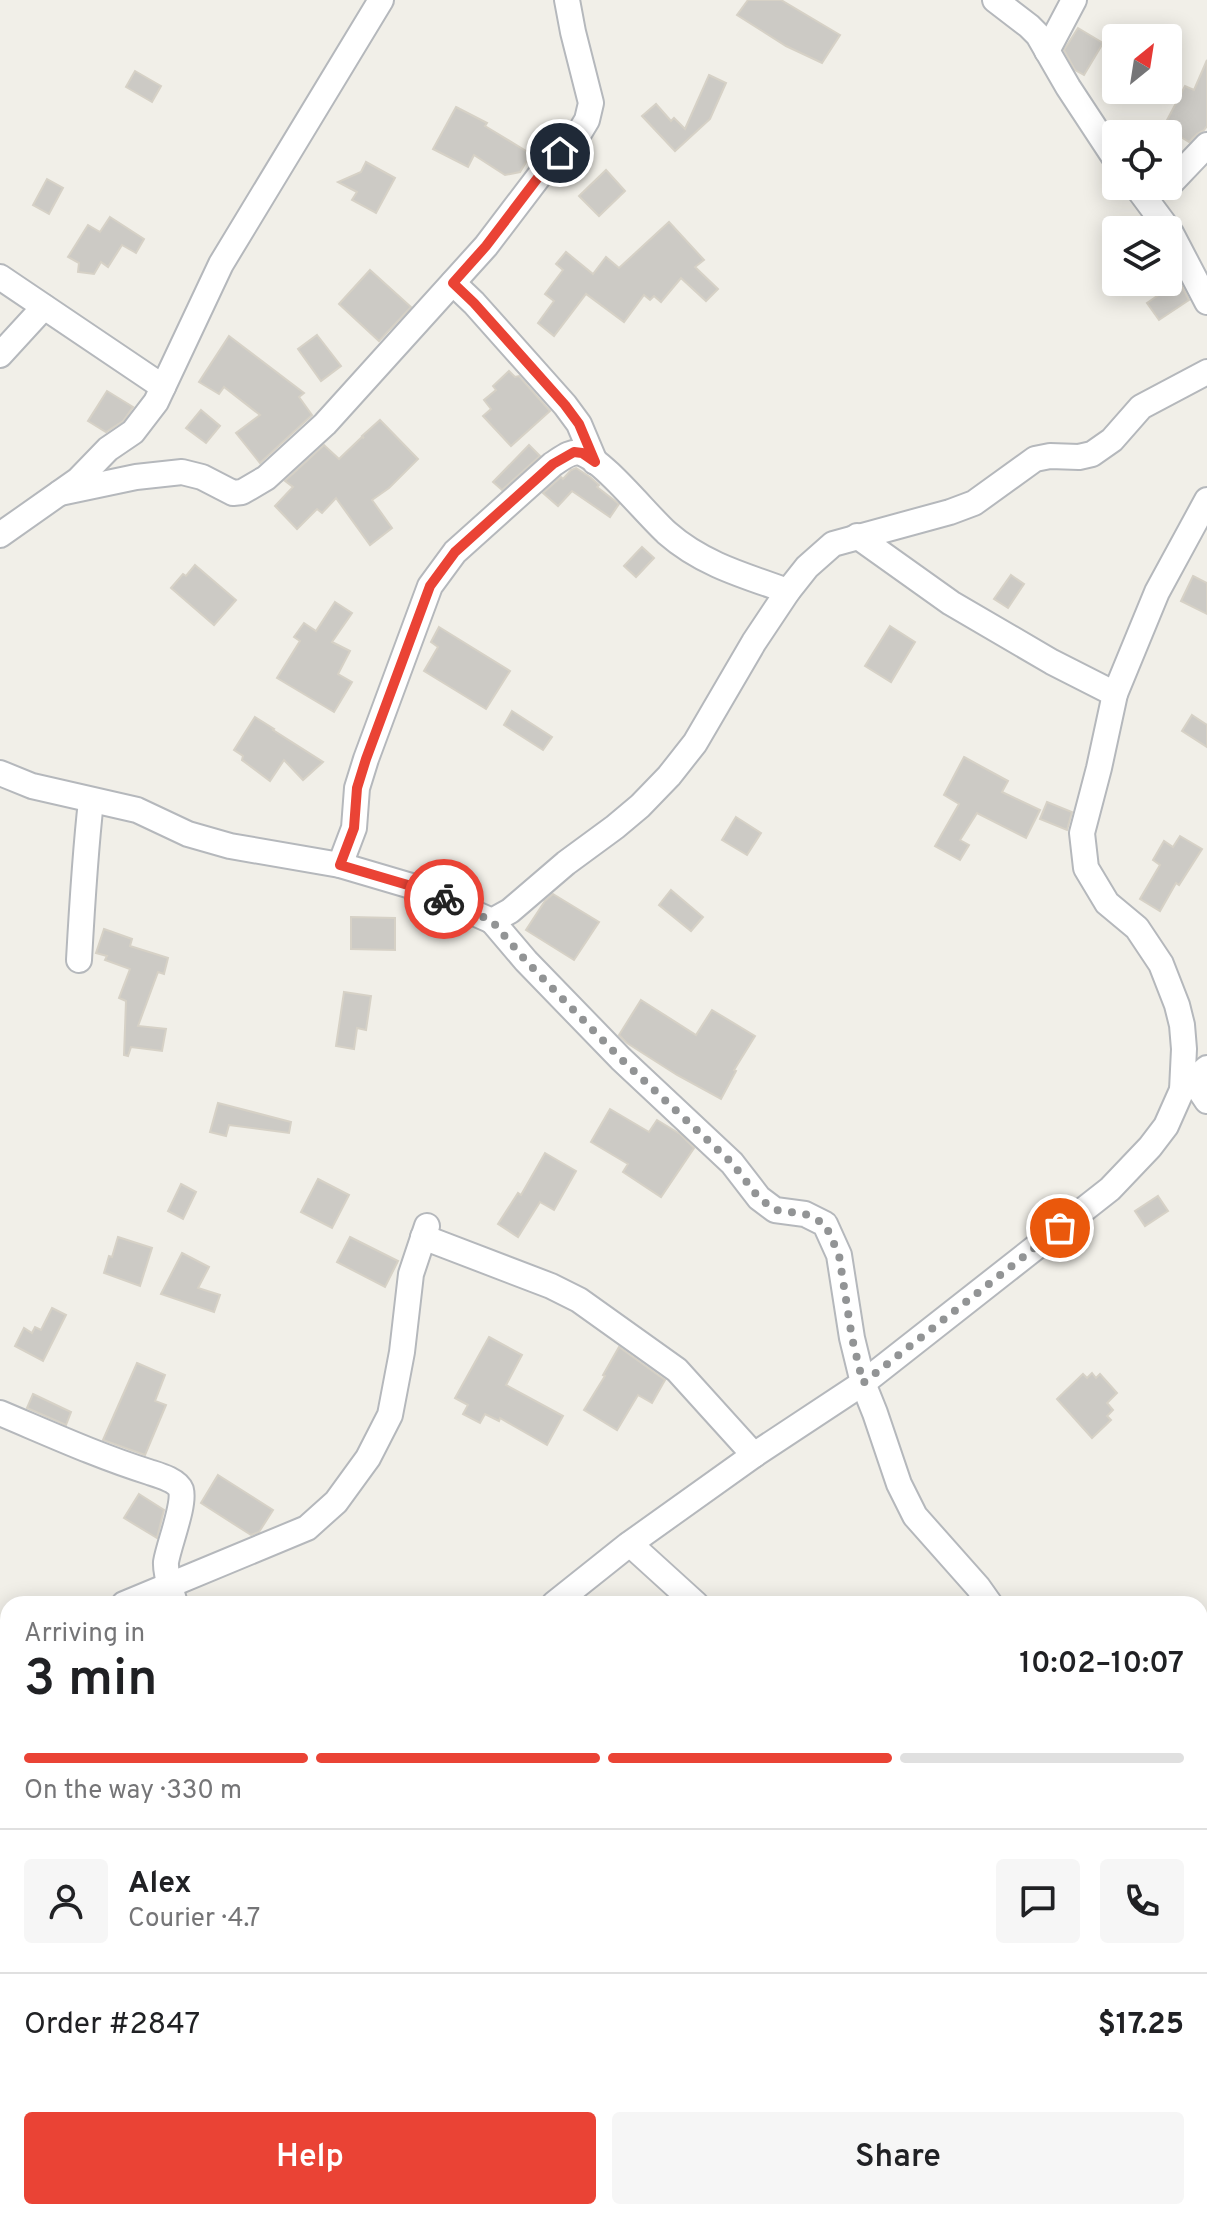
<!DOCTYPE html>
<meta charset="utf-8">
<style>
:root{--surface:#fff;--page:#f6f6f6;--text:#202124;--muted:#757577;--line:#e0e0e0;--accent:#ea4335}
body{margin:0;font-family:Overpass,sans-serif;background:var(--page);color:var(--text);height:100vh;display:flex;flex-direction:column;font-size:30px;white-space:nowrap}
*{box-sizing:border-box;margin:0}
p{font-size:26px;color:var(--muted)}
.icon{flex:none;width:44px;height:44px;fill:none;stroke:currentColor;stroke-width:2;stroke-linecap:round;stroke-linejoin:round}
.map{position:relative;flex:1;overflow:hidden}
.sheet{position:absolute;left:0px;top:1596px;width:1208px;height:624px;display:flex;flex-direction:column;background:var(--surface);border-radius:24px 24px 0 0;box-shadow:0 4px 20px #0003}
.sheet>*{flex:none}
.needle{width:52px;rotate:30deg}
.buttons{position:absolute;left:1102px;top:24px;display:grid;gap:16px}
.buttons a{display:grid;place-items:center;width:80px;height:80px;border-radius:8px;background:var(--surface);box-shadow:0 4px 20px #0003;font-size:40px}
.pin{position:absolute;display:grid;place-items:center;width:68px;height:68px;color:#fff;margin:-34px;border:4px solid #fff;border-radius:50%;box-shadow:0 2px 8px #0007}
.courier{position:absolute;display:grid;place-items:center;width:80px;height:80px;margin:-40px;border:6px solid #ea4335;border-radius:50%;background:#fff;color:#222;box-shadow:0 2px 10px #0007}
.overview em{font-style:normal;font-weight:600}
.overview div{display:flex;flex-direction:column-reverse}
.overview{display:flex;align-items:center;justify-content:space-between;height:136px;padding:0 24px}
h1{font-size:52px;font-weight:600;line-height:60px}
.bar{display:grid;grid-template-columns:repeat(4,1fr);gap:12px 8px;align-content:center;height:96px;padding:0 24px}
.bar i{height:10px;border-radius:6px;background:var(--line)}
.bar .on{background:var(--accent)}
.bar p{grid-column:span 4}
.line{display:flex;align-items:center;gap:20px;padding:0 24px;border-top:2px solid var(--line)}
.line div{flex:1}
.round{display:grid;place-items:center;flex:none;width:84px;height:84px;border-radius:8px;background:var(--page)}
.button{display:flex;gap:16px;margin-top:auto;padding:16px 24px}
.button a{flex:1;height:92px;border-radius:8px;background:var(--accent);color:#fff;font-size:32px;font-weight:600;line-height:92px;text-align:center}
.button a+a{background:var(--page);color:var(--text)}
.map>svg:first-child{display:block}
.building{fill:#cccac5;stroke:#d6d1c6;stroke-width:2}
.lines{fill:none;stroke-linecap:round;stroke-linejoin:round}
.minor-casing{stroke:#b5b8bc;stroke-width:28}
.minor{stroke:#fff;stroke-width:24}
.done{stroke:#929495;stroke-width:8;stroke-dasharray:0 14.4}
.route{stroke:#ea4335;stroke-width:10}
</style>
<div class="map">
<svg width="1207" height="2220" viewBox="0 0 1207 2220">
<rect width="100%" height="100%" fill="#f1efe8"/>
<g class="building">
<path d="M748,0H781L840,35L822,63L786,46L737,15Z"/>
<path d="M1078,28L1103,43L1084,75L1075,70L1064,50Z"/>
<path d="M1207,60V126L1204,130L1197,134L1189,142L1173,132L1176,127L1166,122L1185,86L1194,90Z"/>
<path d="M135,71L161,86L152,102L126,87Z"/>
<path d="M709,75L726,83L710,119L675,151L642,116L656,104L671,121L674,118L685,129Z"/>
<path d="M456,107L487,123L485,126L531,154L520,172L505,175L474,155L468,167L433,149Z"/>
<path d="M366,162L395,178L376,213L352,200L357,192L338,182L361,172Z"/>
<path d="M606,170L625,191L599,216L579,196Z"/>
<path d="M47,179L63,188L49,214L33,205Z"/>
<path d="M110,217L144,239L136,253L122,245L108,267L101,262L94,274L78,272L79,263L68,257L88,225L100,232Z"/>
<path d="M669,222L704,260L695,267L718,289L706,301L681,278L661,302L654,296L650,300L644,295L624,322L586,294L554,336L538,323L554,301L545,294L563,270L556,264L566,252L593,274L606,257L619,268Z"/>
<path d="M370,270L411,307L379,341L339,304Z"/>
<path d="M1179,281L1189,300L1159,320L1147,303Z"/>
<path d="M317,335L341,366L321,381L298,349Z"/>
<path d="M229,336L304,393L299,397L312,415L260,463L236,433L260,415L224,387L219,394L199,382Z"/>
<path d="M509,371L515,377L519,376L550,411L511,446L483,416L491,409L484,400L496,390L493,386Z"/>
<path d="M107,391L133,407L123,421L106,432L88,421Z"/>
<path d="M201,410L220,426L206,443L186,428Z"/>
<path d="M380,420L418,459L389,488L372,500L392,528L370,545L336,498L322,513L317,509L297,529L275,506L293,487L285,481L324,445L339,459L362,437L364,438L362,436Z"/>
<path d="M529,445L540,456L502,490L493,482Z"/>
<path d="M576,468L590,477L599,485L597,487L619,504L610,517L572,491L558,506L543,493L561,477L563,479L571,470Z"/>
<path d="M642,547L654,558L636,577L624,566Z"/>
<path d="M195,565L236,600L214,625L171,588L183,574L186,576Z"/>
<path d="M1011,575L1024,584L1008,608L994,599Z"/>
<path d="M1193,576L1207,583V614L1181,601Z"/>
<path d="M335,602L352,613L332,642L350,651L338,674L352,682L334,712L277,678L300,641L294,637L304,623L316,631Z"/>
<path d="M890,626L915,642L891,682L865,666Z"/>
<path d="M439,627L510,671L486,709L424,671L438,647L431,642Z"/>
<path d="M512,711L552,737L543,750L504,725Z"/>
<path d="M1192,715L1207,725V747L1182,731Z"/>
<path d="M255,717L274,729L273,730L323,762L303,780L284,760L270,781L242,760L243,756L234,750Z"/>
<path d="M964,757L1008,781L1002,792L1040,810L1026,838L977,813L960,840L969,845L960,860L935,846L959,804L944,795Z"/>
<path d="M1047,802L1072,812L1067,830L1040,819Z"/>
<path d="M736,817L761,833L747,855L722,840Z"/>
<path d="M1180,836L1202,849L1179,885L1176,883L1160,911L1140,899L1160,865L1153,860L1164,841L1173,847Z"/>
<path d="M671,890L703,917L691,931L659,905Z"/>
<path d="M553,894L599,922L574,960L526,930L545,901Z"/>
<path d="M351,917L395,918V950L351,949Z"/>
<path d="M104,929L132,939L130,946L168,958L164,974L158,972L138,1026L166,1029L162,1051L131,1047L128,1056L124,1055L126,1001L119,998L130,969L105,960L107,956L96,953Z"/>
<path d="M344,992L371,996L366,1030L357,1028L354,1049L336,1046Z"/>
<path d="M641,1000L696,1035L712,1010L755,1036L734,1070L736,1071L721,1099L677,1075L627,1043L619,1035Z"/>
<path d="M218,1103L291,1122L289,1133L229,1125L226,1136L210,1132Z"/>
<path d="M610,1109L649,1132L657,1120L680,1134L694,1148L661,1197L623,1172L628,1164L591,1142Z"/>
<path d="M545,1153L576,1171L554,1210L540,1202L518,1237L498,1224L518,1193L521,1195Z"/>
<path d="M318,1179L349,1195L332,1228L301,1212Z"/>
<path d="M181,1184L196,1192L183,1219L168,1211Z"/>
<path d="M1158,1196L1168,1211L1145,1226L1135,1211Z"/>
<path d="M118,1237L152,1248L140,1286L104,1273L109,1256L112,1257Z"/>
<path d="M350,1237L398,1261L385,1287L337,1262Z"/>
<path d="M182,1253L209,1267L198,1288L220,1295L214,1312L161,1294Z"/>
<path d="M52,1308L66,1315L43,1361L15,1346L24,1328L32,1333L35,1327L41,1330Z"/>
<path d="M489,1337L522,1355L506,1385L563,1416L547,1445L500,1418L499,1421L485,1414L480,1423L463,1414L468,1405L455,1398Z"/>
<path d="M619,1347L665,1380L652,1403L638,1395L617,1430L584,1410L605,1376L603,1375Z"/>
<path d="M137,1363L165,1375L155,1401L166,1405L145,1455L103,1440Z"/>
<path d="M1092,1373L1096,1378L1100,1374L1117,1393L1107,1403L1113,1410L1107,1416L1111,1420L1092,1438L1057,1399L1083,1374L1087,1378Z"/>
<path d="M33,1394L71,1412L66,1425L27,1408Z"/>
<path d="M218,1475L273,1510L259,1532L251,1535L201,1503Z"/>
<path d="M139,1494L164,1510L157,1538L124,1518Z"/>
</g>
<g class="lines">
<g class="minor-casing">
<g id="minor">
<path d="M995,0L1029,26L1038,35L1068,87L1116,160"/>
<path d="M1047,51L1074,0"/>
<path d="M1136,186L1171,233L1207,302"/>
<path d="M1168,186L1207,145"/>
<path d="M0,277L163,387"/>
<path d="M453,283L474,303L565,405L579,424L595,462"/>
<path d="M0,355L44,307"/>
<path d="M60,493L136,477L182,472L202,477L233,493L242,492L266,478L325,424L486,246L543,171L578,135L587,120L591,103L573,32L567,0"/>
<path d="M0,535L78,480L108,449L133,432L156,402L221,264L381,0"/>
<path d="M857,536L951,603L1052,662L1115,694"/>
<path d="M0,773L32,786L137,810L188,834L230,846L340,865L418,888L492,921L510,911L566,863L615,827L640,806L669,776L695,743L754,642L788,591L807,567L833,544L950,512L974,503L1035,459L1050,456L1079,457L1092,454L1112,440L1141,407L1207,372"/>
<path d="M340,865L354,828L357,788L366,759L430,586L455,552L553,464C561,459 571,450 581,453C604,461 646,514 667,533C702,564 745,576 788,591"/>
<path d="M492,921L526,961L621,1059L732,1163L759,1198L775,1210L805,1214L825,1224L839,1255L852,1338L863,1383L875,1413L899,1484L915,1516L978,1587L990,1604"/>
<path d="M79,960C82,906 85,854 91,801"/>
<path d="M1193,1080L1207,1101"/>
<path d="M1182,1090L1207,1068"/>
<path d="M423,1237L551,1286L579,1300L677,1370L754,1455"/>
<path d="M0,1413C50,1434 98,1456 149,1472C158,1475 177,1480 181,1490C185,1505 169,1544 166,1562C165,1575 172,1591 175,1604"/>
<path d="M630,1544L696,1604"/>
<path d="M124,1604L307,1528L336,1502L368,1458L390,1415L402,1352L411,1274L427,1226"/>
<path d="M554,1604L628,1545L754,1455L863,1383L1110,1189L1150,1147L1166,1126L1182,1090L1184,1049L1182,1025L1177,1005L1161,964L1137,928L1107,903L1086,868L1082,833L1099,768L1115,694L1157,592L1207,500"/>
<path d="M0,1652L8,1649"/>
<path d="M1200,1930L1207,1938"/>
<path d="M0,1956L8,1980"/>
<path d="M0,2129L8,2118"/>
<path d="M0,2165L8,2168"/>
<path d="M79,2212L90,2218"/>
<path d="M1111,2212L1119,2220"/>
<path d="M683,2220L692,2212"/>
</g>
</g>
<use href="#minor" class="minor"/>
</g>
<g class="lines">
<path class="done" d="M444,899L492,921L526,961L621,1059L732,1163L759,1198L775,1210L805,1214L825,1224L839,1255L852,1338L863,1383L1060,1228"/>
<path class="route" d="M444,899L418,888L340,865L354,828L357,788L366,759L430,586L455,552L553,464L574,452L582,453L595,462L579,424L565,405L474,303L453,283L486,246L543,171L560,153"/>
</g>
</svg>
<div class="buttons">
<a><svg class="needle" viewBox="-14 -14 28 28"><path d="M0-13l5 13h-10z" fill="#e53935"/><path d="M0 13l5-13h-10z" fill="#757577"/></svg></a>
<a><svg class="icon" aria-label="locate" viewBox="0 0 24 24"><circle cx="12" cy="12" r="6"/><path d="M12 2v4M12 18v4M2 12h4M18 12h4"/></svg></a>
<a><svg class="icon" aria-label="layers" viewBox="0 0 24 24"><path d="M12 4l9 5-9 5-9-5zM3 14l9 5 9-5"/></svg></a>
</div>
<div class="pin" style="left:1060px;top:1228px;background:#ea580c"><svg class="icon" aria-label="bag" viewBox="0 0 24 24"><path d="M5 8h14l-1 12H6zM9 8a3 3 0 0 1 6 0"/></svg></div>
<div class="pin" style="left:560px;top:153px;background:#1f2937"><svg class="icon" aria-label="home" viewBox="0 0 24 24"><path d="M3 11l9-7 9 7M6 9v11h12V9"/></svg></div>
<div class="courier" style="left:444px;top:899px"><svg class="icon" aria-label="bike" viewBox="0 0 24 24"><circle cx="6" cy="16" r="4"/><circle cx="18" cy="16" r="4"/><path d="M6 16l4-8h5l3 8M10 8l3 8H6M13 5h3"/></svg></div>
<section class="sheet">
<div class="overview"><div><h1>3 min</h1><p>Arriving in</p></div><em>10:02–10:07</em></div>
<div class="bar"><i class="on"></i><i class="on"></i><i class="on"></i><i></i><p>On the way · 330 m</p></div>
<div class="line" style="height:144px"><a class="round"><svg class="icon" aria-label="person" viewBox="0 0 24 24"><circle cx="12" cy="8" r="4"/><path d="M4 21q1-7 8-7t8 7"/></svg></a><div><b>Alex</b><p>Courier · 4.7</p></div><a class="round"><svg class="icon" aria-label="chat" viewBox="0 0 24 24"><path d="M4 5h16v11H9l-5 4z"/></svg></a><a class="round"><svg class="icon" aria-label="phone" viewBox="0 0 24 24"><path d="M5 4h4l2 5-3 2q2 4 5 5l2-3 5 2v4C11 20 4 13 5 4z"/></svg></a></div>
<div class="line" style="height:104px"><div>Order #2847</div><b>$17.25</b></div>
<div class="button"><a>Help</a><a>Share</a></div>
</section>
</div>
